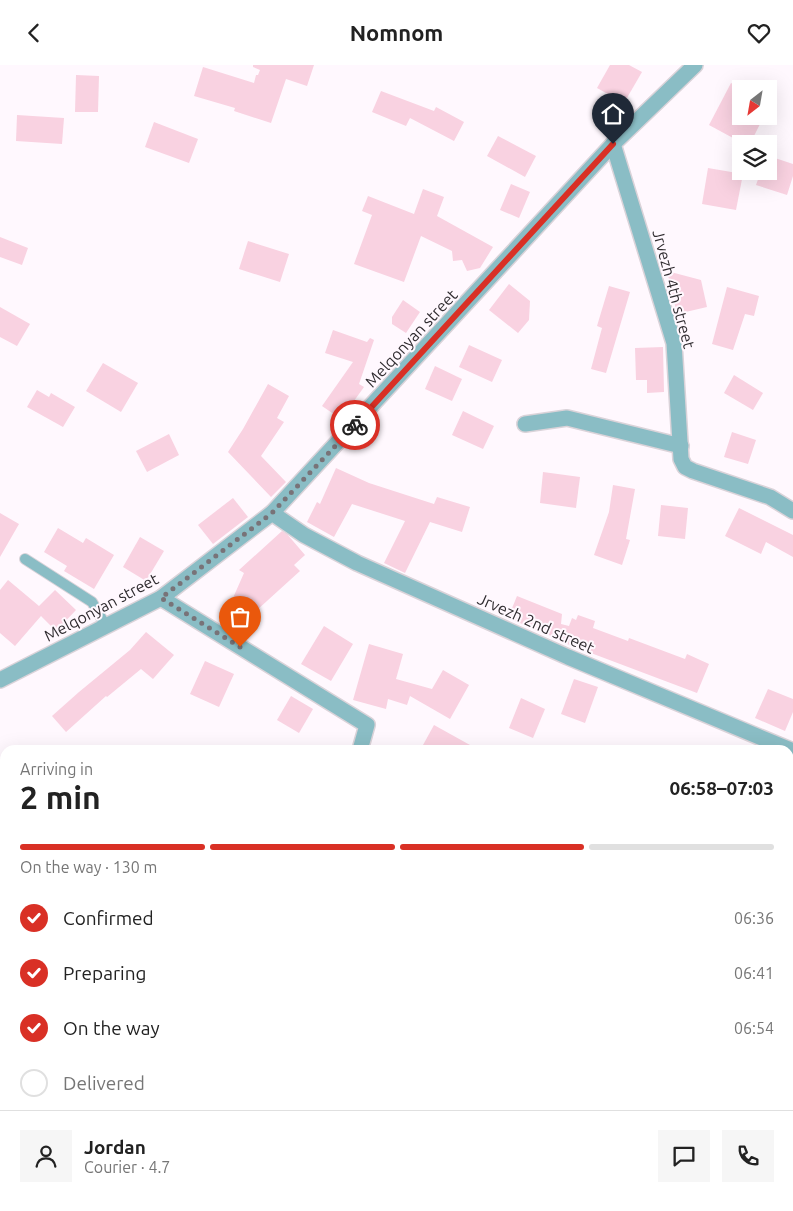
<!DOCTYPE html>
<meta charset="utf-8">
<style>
:root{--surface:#fff;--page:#f6f6f6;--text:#222;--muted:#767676;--line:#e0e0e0;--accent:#d93025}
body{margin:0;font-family:Ubuntu,sans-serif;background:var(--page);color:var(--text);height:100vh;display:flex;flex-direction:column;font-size:19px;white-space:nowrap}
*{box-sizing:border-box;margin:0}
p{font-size:16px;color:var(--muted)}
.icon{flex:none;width:28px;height:28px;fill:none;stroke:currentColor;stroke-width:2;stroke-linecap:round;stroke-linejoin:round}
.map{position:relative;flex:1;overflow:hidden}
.panel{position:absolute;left:0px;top:680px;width:794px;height:466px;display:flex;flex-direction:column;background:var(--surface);border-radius:15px 15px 0 0;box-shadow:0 5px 20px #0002}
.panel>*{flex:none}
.needle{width:32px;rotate:211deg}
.fabs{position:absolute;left:732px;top:15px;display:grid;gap:10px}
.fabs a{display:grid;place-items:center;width:45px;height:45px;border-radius:0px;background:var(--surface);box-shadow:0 5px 20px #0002;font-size:25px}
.pin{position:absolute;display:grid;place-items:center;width:42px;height:42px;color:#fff;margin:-51px -21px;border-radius:50% 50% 50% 0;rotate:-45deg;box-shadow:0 0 5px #0007}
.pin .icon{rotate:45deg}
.courier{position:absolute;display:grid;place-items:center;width:50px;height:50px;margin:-25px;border:4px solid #d93025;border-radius:50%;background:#fff;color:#222;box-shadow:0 1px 6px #0007}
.overview em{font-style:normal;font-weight:700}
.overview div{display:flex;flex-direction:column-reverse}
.overview{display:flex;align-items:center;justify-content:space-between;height:85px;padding:0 20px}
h1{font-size:32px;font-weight:700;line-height:38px}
.bar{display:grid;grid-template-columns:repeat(4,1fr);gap:8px 5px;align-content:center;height:60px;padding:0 20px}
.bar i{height:6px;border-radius:4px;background:var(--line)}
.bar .current{background:var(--accent)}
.bar p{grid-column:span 4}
.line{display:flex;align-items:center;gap:12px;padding:0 20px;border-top:1px solid var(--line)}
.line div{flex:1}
.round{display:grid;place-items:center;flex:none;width:52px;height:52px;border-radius:0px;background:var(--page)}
ol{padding:0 20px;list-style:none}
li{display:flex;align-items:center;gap:15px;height:55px}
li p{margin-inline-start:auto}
li .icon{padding:5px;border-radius:50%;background:var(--accent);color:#fff;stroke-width:4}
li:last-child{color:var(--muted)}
li i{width:28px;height:28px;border:2px solid var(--line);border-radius:50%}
header{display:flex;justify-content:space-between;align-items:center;height:65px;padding:0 20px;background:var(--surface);font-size:22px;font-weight:700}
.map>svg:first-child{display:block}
.building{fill:#f9d2e1}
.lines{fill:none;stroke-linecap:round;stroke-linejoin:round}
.lane-casing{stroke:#dad3d9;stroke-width:12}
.street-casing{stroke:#dad3d9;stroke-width:18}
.lane{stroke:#8abdc5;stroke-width:10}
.street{stroke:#8abdc5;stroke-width:15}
.done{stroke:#787378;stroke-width:5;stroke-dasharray:0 9}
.route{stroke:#d93025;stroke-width:6}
.labels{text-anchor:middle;stroke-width:4;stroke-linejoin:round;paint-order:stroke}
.street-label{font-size:16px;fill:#302c30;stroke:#fff8fe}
</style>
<header><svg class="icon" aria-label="back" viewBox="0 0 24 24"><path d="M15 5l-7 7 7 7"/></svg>Nomnom<svg class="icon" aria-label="heart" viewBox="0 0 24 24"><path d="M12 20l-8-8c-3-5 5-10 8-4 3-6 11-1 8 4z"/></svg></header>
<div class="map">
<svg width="793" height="1146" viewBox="0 0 793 1146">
<rect width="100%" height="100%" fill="#fff8fe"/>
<g class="building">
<path d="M253,0H314L307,21L286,14L271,58L234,46L235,43L194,31L203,2L254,18L256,10H258L260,5L253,2Z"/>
<path d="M610,0H629L642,7L624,38L597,23Z"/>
<path d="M76,10L99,11L98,47H75Z"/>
<path d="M731,18L742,24L741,51H764L750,79H744L709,60Z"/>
<path d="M381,26L434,46L436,42L464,57L454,76L410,53L406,61L372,47Z"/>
<path d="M17,50L64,53L62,79L16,76Z"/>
<path d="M154,57L198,74L189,98L145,82Z"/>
<path d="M498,71L536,91L525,112L487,91Z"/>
<path d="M769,91L793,99V111L787,130L756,120L761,106H769Z"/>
<path d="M708,103L743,109L736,145L702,139Z"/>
<path d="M511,119L530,127L519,153L500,145Z"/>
<path d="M423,124L444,132L437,151L493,182L480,203L467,206L462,195L453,196L452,186L421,171L404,217L354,199L372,150L362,146L368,131L414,149Z"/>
<path d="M0,172L28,183L22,200L0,192Z"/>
<path d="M248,176L289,189L280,217L239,204Z"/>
<path d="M667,206L701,215L707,242L677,249Z"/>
<path d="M509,219L530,236L529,255L518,268L489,245Z"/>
<path d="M609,221L630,227L606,308L591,304L602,263L597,261Z"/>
<path d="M727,222L759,231L754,251L745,249L733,285L712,279Z"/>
<path d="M403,235L420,247L406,268L392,259V252Z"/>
<path d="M0,242L30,259L17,281L0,272Z"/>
<path d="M333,265L367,277L370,273L374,275L359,319L364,322L341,354L322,341L353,297L325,288Z"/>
<path d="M469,280L502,295L492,317L459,302Z"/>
<path d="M663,282L664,327L647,328V315H636L635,283Z"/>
<path d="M103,298L138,318L121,347L86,326Z"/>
<path d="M435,301L462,314L452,336L425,324Z"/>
<path d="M734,310L763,328L753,345L724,328Z"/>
<path d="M268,319L289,331L277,353L284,357L261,391L286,417L271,432L228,387L243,364Z"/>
<path d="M37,325L49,332L51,328L75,342L63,362L27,342Z"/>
<path d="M463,346L494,361L483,384L452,370Z"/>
<path d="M732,367L756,375L748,399L724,392Z"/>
<path d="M169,369L179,390L147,407L136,386Z"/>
<path d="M336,403L369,418L434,439L437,432L470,442L462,467L430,457L405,508L384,498L405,456L352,439L334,472L307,457L317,437L320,439Z"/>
<path d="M543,407L580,412L576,443L540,438Z"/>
<path d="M613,420L635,424L626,474L630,475L622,500L594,490L609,447Z"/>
<path d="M233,433L248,452L213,479L198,460Z"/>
<path d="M661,440L688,443L685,474L658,471Z"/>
<path d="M739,443L793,470V492L766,477L761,489L725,471Z"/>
<path d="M0,448L19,459L0,492Z"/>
<path d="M58,463L83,478L86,473L114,490L94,524L64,506L67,501L44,487Z"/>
<path d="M282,466L287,469L305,490L294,500L300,506L236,564L225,551L244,508L239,505Z"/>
<path d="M140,472L164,486L146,516L123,502Z"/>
<path d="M8,515L39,541L55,525L76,545L56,566L41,551L15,581L0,568V525Z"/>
<path d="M517,531L562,549L561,559L569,561L572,553L576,555L578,550L595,556L593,563L628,576L629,573L685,594L687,589L709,599L697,628L567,579L568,578L508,553Z"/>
<path d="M324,561L353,579L331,616L301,599Z"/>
<path d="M146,567L174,590L153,614L141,604L107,632L106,631L66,667L52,651L79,627L130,585Z"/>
<path d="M369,579L403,589L396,614L432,624L443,605L469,620L450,654L410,631L407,640L388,634L386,644L353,635Z"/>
<path d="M205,596L234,609L219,642L190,629Z"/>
<path d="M574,614L598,622L585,658L561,649Z"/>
<path d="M768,624L793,634V647L785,666L755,653Z"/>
<path d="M291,631L313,644L299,668L277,655Z"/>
<path d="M521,633L545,644L533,673L509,663Z"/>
<path d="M434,660L479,685H433L423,680Z"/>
</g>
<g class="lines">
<g class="lane-casing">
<g id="lane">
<path d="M25,494L92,537L106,561"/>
<path d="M0,1081L5,1080"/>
<path d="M420,1141L447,1146"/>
<path d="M82,1146L83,1141"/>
<path d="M190,1146L192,1141"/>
<path d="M213,1146L245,1141"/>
<path d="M539,1146L542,1141"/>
</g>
</g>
<g class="street-casing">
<g id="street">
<path d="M613,79L674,278L681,394L685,402L693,406L770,432L793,446"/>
<path d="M525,359L567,353L681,381"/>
<path d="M272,448L304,470L357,498L568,592L793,686"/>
<path d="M161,533L367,660L360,685"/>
<path d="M0,615L161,533L272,448L613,79L695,0"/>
</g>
</g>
<use href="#lane" class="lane"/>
<use href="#street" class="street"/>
</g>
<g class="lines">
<path class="done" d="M240,582L161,533L272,448L355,360"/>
<path class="route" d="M355,360L613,79"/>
</g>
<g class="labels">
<g class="street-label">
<text transform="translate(674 224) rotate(75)" y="6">Jrvezh 4th street</text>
<text transform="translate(411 273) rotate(-47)" y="6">Melqonyan street</text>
<text transform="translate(101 542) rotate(-28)" y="6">Melqonyan street</text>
<text transform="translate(536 558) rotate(24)" y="6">Jrvezh 2nd street</text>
</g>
</g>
</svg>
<div class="fabs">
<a><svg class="needle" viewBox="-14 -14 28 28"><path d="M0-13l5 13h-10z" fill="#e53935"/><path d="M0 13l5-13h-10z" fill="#767676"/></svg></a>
<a><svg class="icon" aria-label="layers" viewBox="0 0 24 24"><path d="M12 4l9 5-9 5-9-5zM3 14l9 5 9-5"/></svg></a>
</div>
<div class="pin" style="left:240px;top:582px;background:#ea580c"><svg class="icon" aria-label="bag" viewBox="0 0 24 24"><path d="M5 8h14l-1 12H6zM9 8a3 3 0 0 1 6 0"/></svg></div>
<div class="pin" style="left:613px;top:79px;background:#1f2937"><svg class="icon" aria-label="home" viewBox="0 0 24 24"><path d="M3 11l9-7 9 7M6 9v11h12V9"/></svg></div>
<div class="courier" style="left:355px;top:360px"><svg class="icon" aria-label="bike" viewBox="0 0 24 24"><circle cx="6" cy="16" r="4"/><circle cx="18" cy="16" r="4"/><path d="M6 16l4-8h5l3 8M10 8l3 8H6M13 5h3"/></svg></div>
<section class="panel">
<div class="overview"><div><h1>2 min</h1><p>Arriving in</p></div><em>06:58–07:03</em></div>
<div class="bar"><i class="current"></i><i class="current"></i><i class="current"></i><i></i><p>On the way · 130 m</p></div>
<ol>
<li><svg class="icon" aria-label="check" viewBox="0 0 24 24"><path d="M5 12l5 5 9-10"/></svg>Confirmed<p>06:36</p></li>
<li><svg class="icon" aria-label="check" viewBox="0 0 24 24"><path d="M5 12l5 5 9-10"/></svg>Preparing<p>06:41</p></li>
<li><svg class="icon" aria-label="check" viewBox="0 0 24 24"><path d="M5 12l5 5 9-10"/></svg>On the way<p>06:54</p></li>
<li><i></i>Delivered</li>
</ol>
<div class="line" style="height:90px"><a class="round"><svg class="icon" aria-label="person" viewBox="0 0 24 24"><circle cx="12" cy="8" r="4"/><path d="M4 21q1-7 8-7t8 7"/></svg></a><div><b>Jordan</b><p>Courier · 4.7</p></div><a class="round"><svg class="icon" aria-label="chat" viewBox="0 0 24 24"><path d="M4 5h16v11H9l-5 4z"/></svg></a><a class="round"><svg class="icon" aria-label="phone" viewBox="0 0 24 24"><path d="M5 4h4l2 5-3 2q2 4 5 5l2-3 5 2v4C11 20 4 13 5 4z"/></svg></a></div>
</section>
</div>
